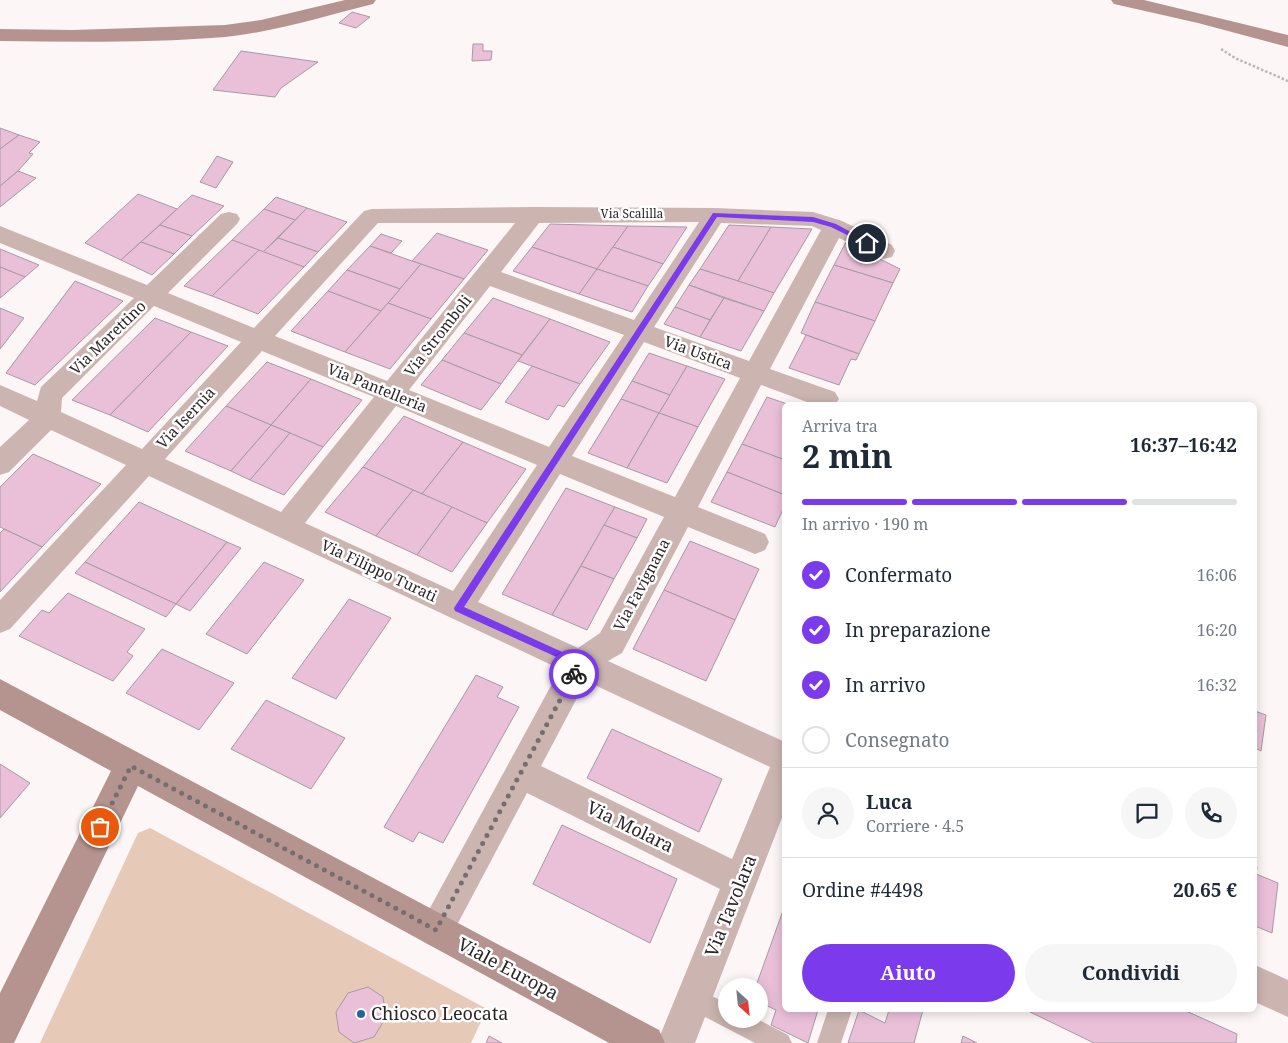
<!DOCTYPE html>
<html lang="it">
<meta charset="utf-8">
<style>
:root{--surface:#fff;--page:#f6f6f7;--text:#1f2937;--muted:#747a83;--line:#e0e1e3;--accent:#7c3aed}
body{margin:0;font-family:"Noto Serif",serif;background:var(--page);color:var(--text);height:100vh;display:flex;flex-direction:column;font-size:19px;white-space:nowrap}
*{box-sizing:border-box;margin:0}
p{font-size:16px;color:var(--muted)}
.icon{flex:none;width:28px;height:28px;fill:none;stroke:currentColor;stroke-width:2;stroke-linecap:round;stroke-linejoin:round}
.map{position:relative;flex:1;overflow:hidden}
.panel{position:absolute;left:782px;top:402px;width:475px;height:610px;display:flex;flex-direction:column;background:var(--surface);border-radius:8px;box-shadow:0 2px 12px #0003}
.panel>*{flex:none}
.needle{width:32px;rotate:153deg}
.fabs{position:absolute;left:718px;top:978px;display:grid;gap:10px}
.fabs a{display:grid;place-items:center;width:50px;height:50px;border-radius:50%;background:var(--surface);box-shadow:0 2px 12px #0003;font-size:25px}
.pin{position:absolute;display:grid;place-items:center;width:42px;height:42px;color:#fff;margin:-21px;border:2px solid #fff;border-radius:50%;box-shadow:0 1px 5px #0007}
.courier{position:absolute;display:grid;place-items:center;width:50px;height:50px;margin:-25px;border:4px solid #7c3aed;border-radius:50%;background:#fff;color:#222;box-shadow:0 1px 6px #0007}
.summary em{font-style:normal;font-weight:700}
.summary div{display:flex;flex-direction:column-reverse}
.summary{display:flex;align-items:center;justify-content:space-between;height:85px;padding:0 20px}
h1{font-size:32px;font-weight:700;line-height:38px}
.bar{display:grid;grid-template-columns:repeat(4,1fr);gap:8px 5px;align-content:center;height:60px;padding:0 20px}
.bar i{height:6px;border-radius:4px;background:var(--line)}
.bar .active{background:var(--accent)}
.bar p{grid-column:span 4}
.line{display:flex;align-items:center;gap:12px;padding:0 20px;border-top:1px solid var(--line)}
.line div{flex:1}
.round{display:grid;place-items:center;flex:none;width:52px;height:52px;border-radius:26px;background:var(--page)}
ol{padding:0 20px;list-style:none}
li{display:flex;align-items:center;gap:15px;height:55px}
li p{margin-inline-start:auto}
li .icon{padding:5px;border-radius:50%;background:var(--accent);color:#fff;stroke-width:4}
li:last-child{color:var(--muted)}
li i{width:28px;height:28px;border:2px solid var(--line);border-radius:50%}
.primary-button{display:flex;gap:10px;margin-top:auto;padding:10px 20px}
.primary-button a{flex:1;height:58px;border-radius:30px;background:var(--accent);color:#fff;font-size:20px;font-weight:700;line-height:58px;text-align:center}
.primary-button a+a{background:var(--page);color:var(--text)}
.map>svg:first-child{display:block}
.green{fill:#e6c9b7}
.building{fill:#eac0d9;stroke:#a899a2}
.lines{fill:none;stroke-linecap:round;stroke-linejoin:round}
.path{stroke:#bdb6b7;stroke-width:2.5;stroke-dasharray:2.5 2;stroke-linecap:butt}
.lane{fill:#ccb5b1;fill-rule:evenodd}
.street{fill:#ccb5b1;fill-rule:evenodd}
.secondary{fill:#b5948f;fill-rule:evenodd}
.route{fill:#7c3aed}
.done{stroke:#756e6f;stroke-width:5;stroke-dasharray:0 9}
.poi-dot{fill:#22679c;stroke:#fff;stroke-width:2}
.labels{text-anchor:middle;stroke-width:5;stroke-linejoin:round;paint-order:stroke}
.far-street-label{font-size:12px;fill:#2c2526;stroke:#fff}
.street-label{font-size:15px;fill:#2c2526;stroke:#fff}
.near-street-label{font-size:18px;fill:#2c2526;stroke:#fff}
.near-poi-label{font-size:18px;fill:#2c2526;stroke:#fff;text-anchor:start}
</style>
<div class="map">
<svg width="1288" height="1043" viewBox="0 0 1288 1043">
<rect width="100%" height="100%" fill="#fdf6f7"/>
<path class="green" d="M150,828L487,1009L471,1043H40L138,833Z"/>
<g class="building">
<path d="M352,12L370,17L356,28L339,23Z"/>
<path d="M473,44H483V51H492L491,60L472,61Z"/>
<path d="M241,51L318,62L281,88L275,97L213,90Z"/>
<path d="M0,128L19,135L0,149Z"/>
<path d="M19,135L40,142L29,153L33,154L18,171L0,186V149Z"/>
<path d="M217,156L233,162L216,188L200,182Z"/>
<path d="M18,171L36,178L0,207V186Z"/>
<path d="M138,194L177,209L121,260L85,243Z"/>
<path d="M192,195L224,206L192,236L160,225Z"/>
<path d="M276,197L307,208L295,220L264,209Z"/>
<path d="M307,208L347,222L318,252L278,238Z"/>
<path d="M264,209L295,220L263,252L232,240Z"/>
<path d="M550,224L628,226L597,269L532,247Z"/>
<path d="M160,225L192,236L174,254L141,242Z"/>
<path d="M729,225L771,227L738,281L700,269Z"/>
<path d="M628,226L687,227L663,264L613,247Z"/>
<path d="M771,227L812,229L774,293L738,281Z"/>
<path d="M437,233L488,250L464,279L412,261Z"/>
<path d="M381,234L402,241L391,253L370,246Z"/>
<path d="M278,238L318,252L304,267L263,252Z"/>
<path d="M232,240L259,250L212,296L184,286Z"/>
<path d="M141,242L174,254L152,275L121,260Z"/>
<path d="M846,242L900,269L893,283L834,265Z"/>
<path d="M370,246L412,261L421,264L400,289L347,270Z"/>
<path d="M532,247L597,269L579,294L513,271Z"/>
<path d="M613,247L663,264L648,286L597,269Z"/>
<path d="M0,249L39,265L25,277L0,267Z"/>
<path d="M259,250L304,267L258,314L212,296Z"/>
<path d="M421,264L464,279L431,319L388,303Z"/>
<path d="M834,265L893,283L875,321L815,302Z"/>
<path d="M0,267L25,277L0,298Z"/>
<path d="M597,269L648,286L632,312L579,294Z"/>
<path d="M700,269L738,281L774,293L764,311L689,285Z"/>
<path d="M347,270L400,289L381,311L328,291Z"/>
<path d="M75,281L123,301L35,385L6,373Z"/>
<path d="M689,285L724,298L710,320L675,307Z"/>
<path d="M328,291L381,311L345,352L291,331Z"/>
<path d="M493,298L550,319L522,355L464,333Z"/>
<path d="M724,298L764,311L741,351L700,337Z"/>
<path d="M815,302L875,321L859,354L801,333Z"/>
<path d="M388,303L431,319L390,369L345,352Z"/>
<path d="M675,307L710,320L700,337L664,324Z"/>
<path d="M0,308L24,318L0,349Z"/>
<path d="M155,318L191,332L110,415L72,400Z"/>
<path d="M550,319L610,342L580,384L518,361Z"/>
<path d="M191,332L228,346L148,432L110,415Z"/>
<path d="M464,333L522,355L501,384L442,360Z"/>
<path d="M806,335L859,354L856,360L851,359L839,385L789,368Z"/>
<path d="M649,353L687,366L670,395L632,381Z"/>
<path d="M442,360L501,384L481,410L421,385Z"/>
<path d="M267,362L311,379L271,425L226,406Z"/>
<path d="M532,366L580,384L564,407L558,405L548,420L505,402Z"/>
<path d="M687,366L725,379L698,427L659,413Z"/>
<path d="M311,379L362,400L323,447L271,425Z"/>
<path d="M632,381L670,395L659,413L621,399Z"/>
<path d="M767,397L790,405H785V460L742,444Z"/>
<path d="M621,399L659,413L627,468L588,453Z"/>
<path d="M226,406L271,425L231,471L185,451Z"/>
<path d="M659,413L698,427L667,483L627,468Z"/>
<path d="M404,416L463,442L422,494L363,467Z"/>
<path d="M271,425L290,433L250,480L231,471Z"/>
<path d="M290,433L323,447L284,495L250,480Z"/>
<path d="M463,442L526,469L487,523L422,494Z"/>
<path d="M742,444L785,460V495L727,472Z"/>
<path d="M33,454L101,484L42,547L0,527V487Z"/>
<path d="M363,467L413,490L376,536L325,512Z"/>
<path d="M727,472L785,495V505L775,527L711,502Z"/>
<path d="M566,488L615,507L552,615L502,594Z"/>
<path d="M413,490L452,507L417,555L376,536Z"/>
<path d="M139,502L227,542L176,604L85,562Z"/>
<path d="M452,507L487,523L452,572L417,555Z"/>
<path d="M615,507L647,519L637,538L604,525Z"/>
<path d="M604,525L637,538L614,579L581,566Z"/>
<path d="M4,529L42,547L0,592V533Z"/>
<path d="M690,541L759,569L735,620L664,590Z"/>
<path d="M227,542L241,548L190,611L176,604Z"/>
<path d="M85,562L176,604L166,617L75,573Z"/>
<path d="M264,562L304,580L247,654L206,634Z"/>
<path d="M581,566L614,579L587,630L552,615Z"/>
<path d="M664,590L735,620L706,681L633,649Z"/>
<path d="M68,593L145,629L127,652L133,656L113,681L19,636L42,610L49,613Z"/>
<path d="M349,599L391,618L336,699L292,678Z"/>
<path d="M162,649L234,683L199,730L126,693Z"/>
<path d="M476,675L503,687L497,697L519,707L443,843L419,832L413,842L384,827Z"/>
<path d="M266,700L345,738L311,789L231,749Z"/>
<path d="M1255,711L1266,715L1261,751L1255,748Z"/>
<path d="M612,729L722,779L699,832L587,778Z"/>
<path d="M0,764L30,783L0,818Z"/>
<path d="M562,825L677,879L650,943L533,884Z"/>
<path d="M1255,866L1257,867L1256,874L1278,883L1272,933L1255,926Z"/>
<path d="M785,905V1010H818L808,1043L771,1025L776,1010L759,1002V986H756Z"/>
<path d="M368,987L383,997L386,1017L374,1037L354,1043L339,1032L336,1012L348,993Z"/>
<path d="M859,1010L885,1023L889,1010H923L914,1043H848Z"/>
<path d="M1026,1010H1184L1237,1034L1236,1043H1094Z"/>
<path d="M489,1036L502,1043H486Z"/>
<path d="M963,1036L977,1043H961Z"/>
</g>
<g class="lines">
<path class="path" d="M1221,49L1235,58L1288,81"/>
<g class="lane">
<path d="M694,987L726,1003V1019H757L788,1035L792,1043H755L686,1007L682,999L686,991Z"/>
<path d="M828,1010H852L841,1043H817Z"/>
</g>
<g class="street">
<path d="M534,207L715,208L813,212L842,221L892,245L895,251L892,257L884,259L839,238L770,369L835,392L839,399L835,405H815L761,385L698,507L765,534L769,542L765,550L755,554L688,527L622,653L608,661L785,742V810L695,1043H657L720,889L527,793L448,942L436,948L424,942L418,930L560,669L149,476L10,629L0,633V600L126,465L51,430L9,472L0,475V447L29,420L0,406V385L37,401L41,387L134,298L0,243V226L147,285L221,214L229,212L237,214L240,219L237,224L168,293L254,328L364,211L372,209ZM699,222L634,320L501,272L539,223ZM378,223H515L387,381L275,336ZM721,223L812,226L821,230L749,361L654,327ZM490,286L624,335L549,447L409,390ZM154,306L241,342L142,449L61,412L62,398ZM644,342L740,378L675,497L572,456ZM262,351L374,397L281,512L165,459ZM396,406L537,465L453,591L305,523ZM560,474L664,517L600,633L578,648L478,602ZM586,681L770,767L732,859L541,766Z"/>
<path d="M1255,965L1288,980V1017L1255,1002Z"/>
</g>
<g class="secondary">
<path d="M345,0H376L373,4C325,16 275,32 225,37C151,43 74,42 0,41V29L73,30L225,25L261,20Z"/>
<path d="M1111,0H1144L1288,35V47L1198,23L1114,4Z"/>
<path d="M0,679L659,1030L665,1043H609L138,786L14,1043H0V993L111,771L0,710Z"/>
</g>
</g>
<path class="route" d="M713,213L813,217L836,224L871,243L865,244L831,227L813,222L717,217L464,607L582,661L584,664L577,677L574,678L569,674L574,665L455,611L454,608Z"/>
<g class="lines">
<path class="done" d="M100,827L131,766L436,930L574,674"/>
</g>
<circle class="poi-dot" cx="361" cy="1014" r="5"/>
<g class="labels">
<g class="far-street-label">
<text x="632" y="218">Via Scalilla</text>
</g>
<g class="street-label">
<text transform="translate(438 336) rotate(-52)" y="5">Via Stromboli</text>
<text transform="translate(108 338) rotate(-44)" y="5">Via Marettino</text>
<text transform="translate(698 353) rotate(20)" y="5">Via Ustica</text>
<text transform="translate(377 388) rotate(22)" y="5">Via Pantelleria</text>
<text transform="translate(186 418) rotate(-47)" y="5">Via Isernia</text>
<text transform="translate(379 571) rotate(25)" y="5">Via Filippo Turati</text>
<text transform="translate(642 585) rotate(-62)" y="5">Via Favignana</text>
</g>
<g class="near-street-label">
<text transform="translate(630 827) rotate(26)" y="6">Via Molara</text>
<text transform="translate(731 906) rotate(-68)" y="6">Via Tavolara</text>
<text transform="translate(508 969) rotate(28)" y="6">Viale Europa</text>
</g>
<g class="near-poi-label">
<text x="371" y="1020">Chiosco Leocata</text>
</g>
</g>
</svg>
<div class="fabs">
<a><svg class="needle" viewBox="-14 -14 28 28"><path d="M0-13l5 13h-10z" fill="#e53935"/><path d="M0 13l5-13h-10z" fill="#747a83"/></svg></a>
</div>
<div class="pin" style="left:100px;top:827px;background:#ea580c"><svg class="icon" aria-label="bag" viewBox="0 0 24 24"><path d="M5 8h14l-1 12H6zM9 8a3 3 0 0 1 6 0"/></svg></div>
<div class="pin" style="left:867px;top:243px;background:#1f2937"><svg class="icon" aria-label="home" viewBox="0 0 24 24"><path d="M3 11l9-7 9 7M6 9v11h12V9"/></svg></div>
<div class="courier" style="left:574px;top:674px"><svg class="icon" aria-label="bike" viewBox="0 0 24 24"><circle cx="6" cy="16" r="4"/><circle cx="18" cy="16" r="4"/><path d="M6 16l4-8h5l3 8M10 8l3 8H6M13 5h3"/></svg></div>
<section class="panel">
<div class="summary"><div><h1>2 min</h1><p>Arriva tra</p></div><em>16:37–16:42</em></div>
<div class="bar"><i class="active"></i><i class="active"></i><i class="active"></i><i></i><p>In arrivo · 190 m</p></div>
<ol>
<li><svg class="icon" aria-label="check" viewBox="0 0 24 24"><path d="M5 12l5 5 9-10"/></svg>Confermato<p>16:06</p></li>
<li><svg class="icon" aria-label="check" viewBox="0 0 24 24"><path d="M5 12l5 5 9-10"/></svg>In preparazione<p>16:20</p></li>
<li><svg class="icon" aria-label="check" viewBox="0 0 24 24"><path d="M5 12l5 5 9-10"/></svg>In arrivo<p>16:32</p></li>
<li><i></i>Consegnato</li>
</ol>
<div class="line" style="height:90px"><a class="round"><svg class="icon" aria-label="person" viewBox="0 0 24 24"><circle cx="12" cy="8" r="4"/><path d="M4 21q1-7 8-7t8 7"/></svg></a><div><b>Luca</b><p>Corriere · 4.5</p></div><a class="round"><svg class="icon" aria-label="chat" viewBox="0 0 24 24"><path d="M4 5h16v11H9l-5 4z"/></svg></a><a class="round"><svg class="icon" aria-label="phone" viewBox="0 0 24 24"><path d="M5 4h4l2 5-3 2q2 4 5 5l2-3 5 2v4C11 20 4 13 5 4z"/></svg></a></div>
<div class="line" style="height:65px"><div>Ordine #4498</div><b>20.65 €</b></div>
<div class="primary-button"><a>Aiuto</a><a>Condividi</a></div>
</section>
</div>
